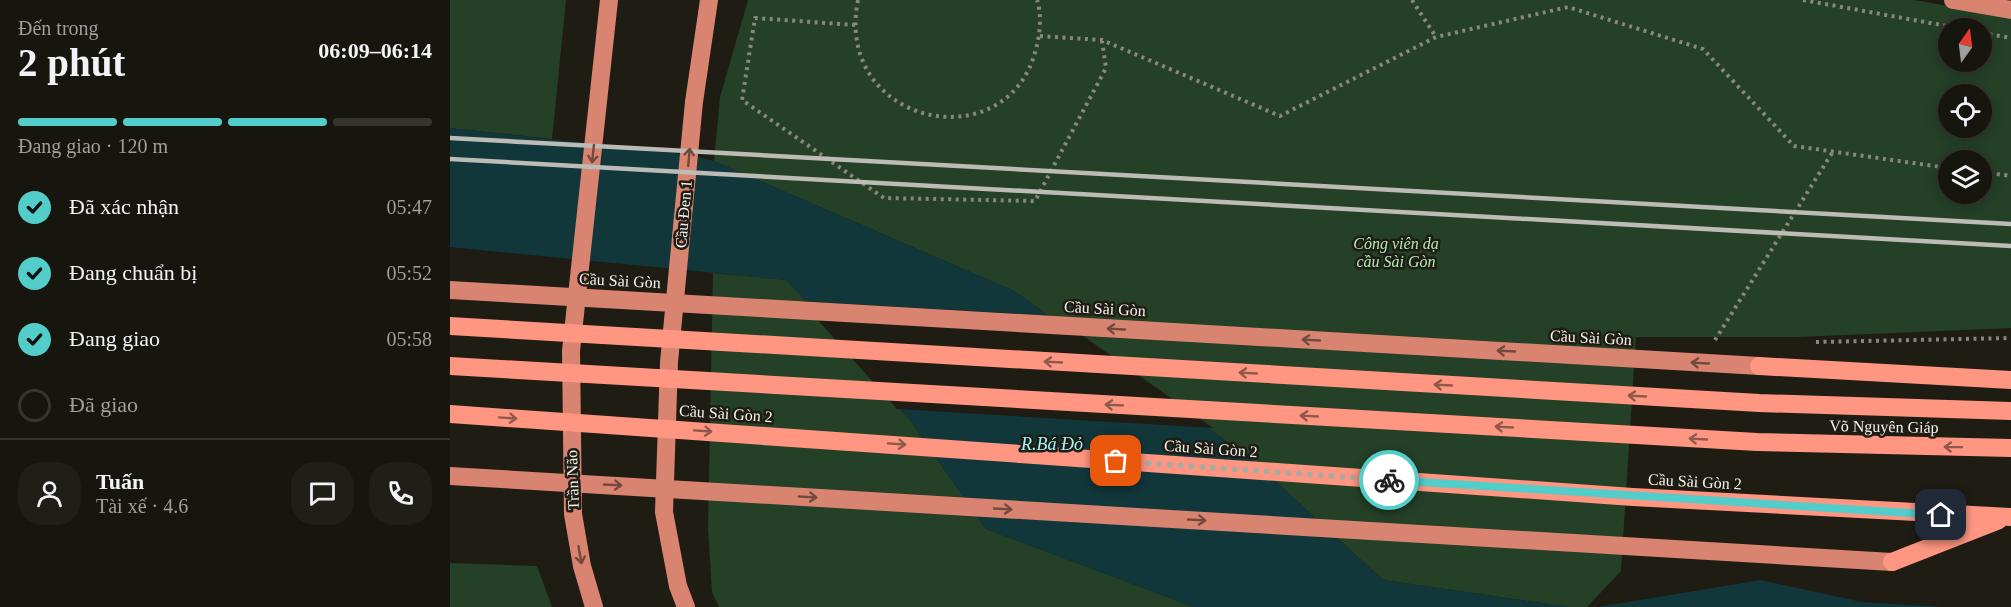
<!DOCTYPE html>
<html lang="vi">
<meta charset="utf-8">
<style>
:root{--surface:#16150e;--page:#1f1e17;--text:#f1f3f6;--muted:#9e9f9e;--line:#35342e;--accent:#53cdc9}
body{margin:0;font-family:"Times New Roman",serif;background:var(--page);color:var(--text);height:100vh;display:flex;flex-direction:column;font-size:22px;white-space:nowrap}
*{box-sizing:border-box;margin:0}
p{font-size:20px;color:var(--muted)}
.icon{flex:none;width:33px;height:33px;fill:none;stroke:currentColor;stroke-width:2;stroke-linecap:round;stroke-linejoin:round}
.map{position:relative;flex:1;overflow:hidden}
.details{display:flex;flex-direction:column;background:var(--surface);width:450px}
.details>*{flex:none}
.needle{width:39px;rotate:14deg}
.fabs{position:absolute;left:1488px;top:18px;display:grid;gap:12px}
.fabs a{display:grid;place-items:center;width:54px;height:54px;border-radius:50%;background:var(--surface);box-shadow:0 3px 15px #0003,0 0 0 2px var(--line);font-size:30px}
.pin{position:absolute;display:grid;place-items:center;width:51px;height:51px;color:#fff;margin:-26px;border-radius:12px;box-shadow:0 3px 9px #0006}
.courier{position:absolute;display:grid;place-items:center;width:60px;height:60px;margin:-30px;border:4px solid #53cdc9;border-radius:50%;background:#fff;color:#222;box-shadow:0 2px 8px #0007}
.headline em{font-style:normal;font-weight:800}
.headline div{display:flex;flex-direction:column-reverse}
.headline{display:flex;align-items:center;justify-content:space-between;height:102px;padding:0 18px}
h1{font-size:39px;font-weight:800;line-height:45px}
.bar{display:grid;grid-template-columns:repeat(4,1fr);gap:9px 6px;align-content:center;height:72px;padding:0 18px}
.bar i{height:8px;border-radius:4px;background:var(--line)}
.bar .selected{background:var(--accent)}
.bar p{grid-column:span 4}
.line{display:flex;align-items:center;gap:15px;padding:0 18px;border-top:2px solid var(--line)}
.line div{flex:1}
.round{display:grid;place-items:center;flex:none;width:63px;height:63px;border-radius:24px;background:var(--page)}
ol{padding:0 18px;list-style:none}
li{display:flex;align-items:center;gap:18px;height:66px}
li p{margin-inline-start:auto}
li .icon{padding:6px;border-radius:50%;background:var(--accent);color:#111;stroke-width:4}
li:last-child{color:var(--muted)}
li i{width:33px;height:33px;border:3px solid var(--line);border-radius:50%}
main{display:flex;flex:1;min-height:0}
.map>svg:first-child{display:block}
.green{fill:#244027;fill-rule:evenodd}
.water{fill:#12373b}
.pier{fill:#1e1c13}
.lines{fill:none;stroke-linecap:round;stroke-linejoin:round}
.path{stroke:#88867e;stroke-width:4;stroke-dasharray:3 4.5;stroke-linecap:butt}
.major{stroke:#d98371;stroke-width:18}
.highway{stroke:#ff9682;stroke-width:18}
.rail{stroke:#bdbbb5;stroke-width:4.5}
.oneway{stroke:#724a3d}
.oneway2{stroke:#8e594a}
.done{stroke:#aaa8a1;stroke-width:6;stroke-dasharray:0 10.8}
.route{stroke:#53cdc9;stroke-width:8}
.labels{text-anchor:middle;stroke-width:5;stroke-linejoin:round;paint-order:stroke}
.street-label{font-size:16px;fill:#f6f4ee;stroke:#1e1c13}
.park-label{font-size:16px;font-style:italic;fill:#afedb3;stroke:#1e1c13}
.water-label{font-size:18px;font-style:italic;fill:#a1f3fd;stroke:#1e1c13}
</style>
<main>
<section class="details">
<div class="headline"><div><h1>2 phút</h1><p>Đến trong</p></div><em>06:09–06:14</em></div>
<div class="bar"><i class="selected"></i><i class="selected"></i><i class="selected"></i><i></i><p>Đang giao · 120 m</p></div>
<ol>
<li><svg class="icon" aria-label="check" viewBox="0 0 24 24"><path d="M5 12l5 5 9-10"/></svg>Đã xác nhận<p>05:47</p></li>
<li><svg class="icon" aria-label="check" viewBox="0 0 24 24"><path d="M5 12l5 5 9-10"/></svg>Đang chuẩn bị<p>05:52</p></li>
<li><svg class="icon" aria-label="check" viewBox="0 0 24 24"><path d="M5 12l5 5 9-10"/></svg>Đang giao<p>05:58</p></li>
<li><i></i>Đã giao</li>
</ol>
<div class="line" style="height:108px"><a class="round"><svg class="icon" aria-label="person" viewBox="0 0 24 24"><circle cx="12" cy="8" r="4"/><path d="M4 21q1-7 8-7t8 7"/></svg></a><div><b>Tuấn</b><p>Tài xế · 4.6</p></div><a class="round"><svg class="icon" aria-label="chat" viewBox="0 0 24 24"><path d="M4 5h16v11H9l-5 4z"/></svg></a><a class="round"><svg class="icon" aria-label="phone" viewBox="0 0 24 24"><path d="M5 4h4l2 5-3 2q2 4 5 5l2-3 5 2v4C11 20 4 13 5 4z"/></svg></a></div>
</section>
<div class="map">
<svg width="1561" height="607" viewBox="0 0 1561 607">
<rect width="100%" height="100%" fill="#1e1c13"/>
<g class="green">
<path d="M0,0H116L102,139L0,128Z"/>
<path d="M298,0H1464L1561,17V328L1349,337H1186L1171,571L1137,607H1118L933,580L799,457L564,291L264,161L270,97ZM1498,28H1532V62H1498ZM1498,94H1532V128H1498ZM1498,160H1532V194H1498Z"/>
<path d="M263,273L337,280L459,419L536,529L744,607H269L262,592L258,528Z"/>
<path d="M0,563L87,566L102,607H0Z"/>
</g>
<g class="water">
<path d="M0,128L240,155L264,161L564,291L799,457L933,580L1118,607H744L536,529L459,419L337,280L0,247Z"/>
<path d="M1311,580L1412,602L1493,607H1148Z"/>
</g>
<path class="pier" d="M351,301L605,316L763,428L447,409Z"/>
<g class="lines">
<g class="path">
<path d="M408,0C383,126 558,162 586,49C590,35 592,14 587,0"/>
<path d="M962,0L986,37"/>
<path d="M1353,0L1508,28"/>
<path d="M405,25L305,18L292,100L434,198L585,201L656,68L652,41"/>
<path d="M1532,33L1561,38"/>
<path d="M590,36L652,40L830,116L986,37L1118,7L1253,49L1344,146L1498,168"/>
<path d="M1532,172L1561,176"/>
<path d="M1265,340L1382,153"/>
<path d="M1366,342L1561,338"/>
</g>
<g class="major">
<path d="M1503,0L1561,10"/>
<path d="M0,290L1309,366"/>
<path d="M0,476L1442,562"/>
<path d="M144,607L132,566L123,514L121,351L159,0"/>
<path d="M236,607L228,586L214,512L219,362L244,102L259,0"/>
</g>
<g class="highway">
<path d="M0,326L1309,403L1561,411"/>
<path d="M0,366L1307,442L1561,448"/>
<path d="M1309,366L1561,380"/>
<path d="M0,414L1183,497L1561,517"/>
<path d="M1442,562L1549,520"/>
</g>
<g class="rail">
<path d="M0,138L1561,224"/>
<path d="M0,159L1561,246"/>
</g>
</g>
<defs><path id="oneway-shaft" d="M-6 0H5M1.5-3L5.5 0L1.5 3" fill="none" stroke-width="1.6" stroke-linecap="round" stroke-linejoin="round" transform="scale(1.5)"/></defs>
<g class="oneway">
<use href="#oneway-shaft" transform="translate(143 154) rotate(96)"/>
<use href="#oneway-shaft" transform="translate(239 157) rotate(-85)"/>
<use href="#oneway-shaft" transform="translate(666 329) rotate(-177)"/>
<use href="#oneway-shaft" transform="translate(861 340) rotate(-177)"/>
<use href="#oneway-shaft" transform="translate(1056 351) rotate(-177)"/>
<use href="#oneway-shaft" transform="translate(1250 363) rotate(-177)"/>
<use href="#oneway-shaft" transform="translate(163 485) rotate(3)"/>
<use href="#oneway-shaft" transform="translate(358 497) rotate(3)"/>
<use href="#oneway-shaft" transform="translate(553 509) rotate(3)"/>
<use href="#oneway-shaft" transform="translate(747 520) rotate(3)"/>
<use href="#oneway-shaft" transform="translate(130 555) rotate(80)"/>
</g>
<g class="oneway2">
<use href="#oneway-shaft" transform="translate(603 362) rotate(-177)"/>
<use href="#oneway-shaft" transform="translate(798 373) rotate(-177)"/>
<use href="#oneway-shaft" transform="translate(993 385) rotate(-177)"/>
<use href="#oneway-shaft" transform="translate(1187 396) rotate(-177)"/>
<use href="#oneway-shaft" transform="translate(664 405) rotate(-177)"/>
<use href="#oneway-shaft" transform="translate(859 416) rotate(-177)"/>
<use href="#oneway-shaft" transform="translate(58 418) rotate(4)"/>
<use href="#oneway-shaft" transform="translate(1054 427) rotate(-177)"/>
<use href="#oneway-shaft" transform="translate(253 431) rotate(4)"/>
<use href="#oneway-shaft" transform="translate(1248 439) rotate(-177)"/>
<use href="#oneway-shaft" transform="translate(447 444) rotate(4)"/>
<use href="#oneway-shaft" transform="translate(1503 447) rotate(-179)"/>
</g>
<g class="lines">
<path class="done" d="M666,461L939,480"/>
<path class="route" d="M939,480L1491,515"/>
</g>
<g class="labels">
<g class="street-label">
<text transform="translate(233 214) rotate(-85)" y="6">Cầu Đen 1</text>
<text transform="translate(170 280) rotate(3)" y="6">Cầu Sài Gòn</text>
<text transform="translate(655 308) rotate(3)" y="6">Cầu Sài Gòn</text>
<text transform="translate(1141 337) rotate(3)" y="6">Cầu Sài Gòn</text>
<text transform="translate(276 413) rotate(4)" y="6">Cầu Sài Gòn 2</text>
<text transform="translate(1434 426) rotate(1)" y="6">Võ Nguyên Giáp</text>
<text transform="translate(761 448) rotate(4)" y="6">Cầu Sài Gòn 2</text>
<text transform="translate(122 480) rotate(-92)" y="6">Trần Não</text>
<text transform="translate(1245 481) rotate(3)" y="6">Cầu Sài Gòn 2</text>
</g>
<g class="park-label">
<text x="946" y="249">Công viên dạ<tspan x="946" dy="18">cầu Sài Gòn</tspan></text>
</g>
<g class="water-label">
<text x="602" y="450">R.Bá Đỏ</text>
</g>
</g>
</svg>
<div class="fabs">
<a><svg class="needle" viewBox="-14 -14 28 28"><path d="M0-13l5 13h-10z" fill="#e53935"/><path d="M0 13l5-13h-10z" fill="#9e9f9e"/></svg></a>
<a><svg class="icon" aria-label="locate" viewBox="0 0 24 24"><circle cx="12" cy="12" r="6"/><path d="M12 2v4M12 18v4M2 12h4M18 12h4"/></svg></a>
<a><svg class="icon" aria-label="layers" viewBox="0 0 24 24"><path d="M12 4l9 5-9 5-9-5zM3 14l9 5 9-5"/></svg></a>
</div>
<div class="pin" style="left:666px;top:461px;background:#ea580c"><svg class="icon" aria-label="bag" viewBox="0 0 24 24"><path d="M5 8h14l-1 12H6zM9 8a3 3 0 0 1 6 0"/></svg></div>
<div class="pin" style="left:1491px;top:515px;background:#1f2937"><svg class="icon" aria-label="home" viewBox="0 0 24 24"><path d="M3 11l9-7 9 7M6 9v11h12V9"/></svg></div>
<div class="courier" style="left:939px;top:480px"><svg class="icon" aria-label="bike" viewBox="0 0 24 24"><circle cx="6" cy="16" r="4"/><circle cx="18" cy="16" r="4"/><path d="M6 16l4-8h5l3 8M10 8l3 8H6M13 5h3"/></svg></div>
</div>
</main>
